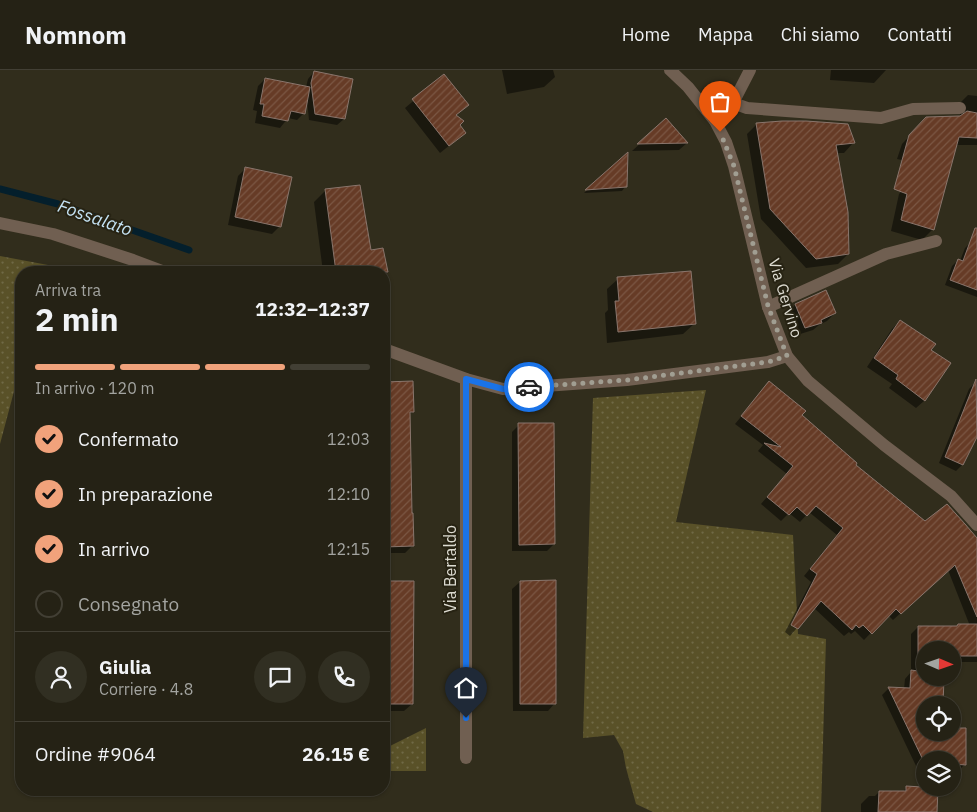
<!DOCTYPE html>
<html lang="it">
<meta charset="utf-8">
<style>
:root{--surface:#252215;--page:#312f22;--text:#f1f3f6;--muted:#a3a4a0;--line:#423f34;--accent:#f1a27b}
body{margin:0;font-family:"IBM Plex Sans",sans-serif;background:var(--page);color:var(--text);height:100vh;display:flex;flex-direction:column;font-size:19px;white-space:nowrap}
*{box-sizing:border-box;margin:0}
p{font-size:16px;color:var(--muted)}
.icon{flex:none;width:28px;height:28px;fill:none;stroke:currentColor;stroke-width:2;stroke-linecap:round;stroke-linejoin:round}
.map{position:relative;flex:1;overflow:hidden}
.details{position:absolute;left:15px;top:196px;width:375px;height:530px;display:flex;flex-direction:column;background:var(--surface);border-radius:20px;box-shadow:0 1px 4px #0004,0 0 0 1px var(--line)}
.details>*{flex:none}
.needle{width:32px;rotate:92deg}
.fabs{position:absolute;left:916px;top:571px;display:grid;gap:10px}
.fabs a{display:grid;place-items:center;width:45px;height:45px;border-radius:50%;background:var(--surface);box-shadow:0 1px 4px #0004,0 0 0 1px var(--line);font-size:25px}
.pin{position:absolute;display:grid;place-items:center;width:42px;height:42px;color:#fff;margin:-51px -21px;border-radius:50% 50% 50% 0;rotate:-45deg;box-shadow:0 0 5px #0007}
.pin .icon{rotate:45deg}
.courier{position:absolute;display:grid;place-items:center;width:50px;height:50px;margin:-25px;border:4px solid #1a73e8;border-radius:50%;background:#fff;color:#222;box-shadow:0 1px 6px #0007}
.head em{font-style:normal;font-weight:700}
.head div{display:flex;flex-direction:column-reverse}
.head{display:flex;align-items:center;justify-content:space-between;height:85px;padding:0 20px}
h1{font-size:32px;font-weight:700;line-height:38px}
.bar{display:grid;grid-template-columns:repeat(4,1fr);gap:8px 5px;align-content:center;height:60px;padding:0 20px}
.bar i{height:6px;border-radius:4px;background:var(--line)}
.bar .on{background:var(--accent)}
.bar p{grid-column:span 4}
.line{display:flex;align-items:center;gap:12px;padding:0 20px;border-top:1px solid var(--line)}
.line div{flex:1}
.round{display:grid;place-items:center;flex:none;width:52px;height:52px;border-radius:26px;background:var(--page)}
ol{padding:0 20px;list-style:none}
li{display:flex;align-items:center;gap:15px;height:55px}
li p{margin-inline-start:auto}
li .icon{padding:5px;border-radius:50%;background:var(--accent);color:#111;stroke-width:4}
li:last-child{color:var(--muted)}
li i{width:28px;height:28px;border:2px solid var(--line);border-radius:50%}
header{display:flex;align-items:center;gap:30px;box-sizing:border-box;height:70px;padding:0 25px;background:var(--surface);border-bottom:1px solid var(--line)}
header strong{font-size:24px}
nav{display:flex;gap:28px;margin-inline-start:auto;font-size:18px}
.map>svg:first-child{display:block}
.grass{fill:url(#grass-dots)}
.shadow{fill:#0007}
.lines{fill:none;stroke-linecap:round;stroke-linejoin:round}
.stream{stroke:#041f2c;stroke-width:7}
.building{fill:url(#building-hatch);stroke:#89756c}
.minor{stroke:#705f51;stroke-width:12}
.tertiary{stroke:#705f51;stroke-width:12}
.done{stroke:#a19e92;stroke-width:5;stroke-dasharray:0 9}
.route{stroke:#1a73e8;stroke-width:6}
.labels{text-anchor:middle;stroke-width:4;stroke-linejoin:round;paint-order:stroke}
.street-label{font-size:16px;fill:#dddbd1;stroke:#272313}
.water-label{font-size:18px;font-style:italic;fill:#c5e3f4;stroke:#272313}
</style>
<header>
<strong>Nomnom</strong>
<nav><a>Home</a><a>Mappa</a><a>Chi siamo</a><a>Contatti</a></nav>
</header>
<div class="map">
<svg width="977" height="742" viewBox="0 0 977 742">
<defs>
<pattern id="grass-dots" width="8" height="8" patternUnits="userSpaceOnUse" patternTransform="scale(1.25)"><rect width="8" height="8" fill="#595128"/><path d="M2 2h.1M6 6h.1" fill="none" stroke="#706946" stroke-width="1.8" stroke-linecap="round"/></pattern>
<pattern id="building-hatch" width="6" height="6" patternUnits="userSpaceOnUse" patternTransform="scale(1.25)"><rect width="6" height="6" fill="#663b26"/><path d="M-1 1l2-2M0 6l6-6M5 7l2-2" fill="none" stroke="#7b5744"/></pattern>
</defs>
<rect width="100%" height="100%" fill="#312d1c"/>
<g class="grass">
<path d="M0,186L48,195L46,202H21V295L0,374Z"/>
<path d="M706,320L676,452L793,465L798,564L826,569L821,742H653L636,734L626,698L623,681L614,665L583,668L593,328Z"/>
<path d="M426,658V701H384V679Z"/>
</g>
<g class="shadow">
<path d="M502,0H553L555,7L544,17L507,24Z"/>
<path d="M831,0H886L874,13L830,10Z"/>
<path d="M314,2L344,49L337,55L309,50L307,30L304,43L297,50L288,48L280,58L255,53L257,41L253,40L258,16L265,9L306,17L308,9Z"/>
<path d="M444,5L468,35L455,46L459,55L465,63L440,83L405,38Z"/>
<path d="M968,25L977,26V75H956L944,99L897,89L902,74L918,57L960,46V33Z"/>
<path d="M666,50L687,73L679,80L632,81Z"/>
<path d="M757,54L853,73L844,83H836L848,184L838,194L806,198L761,149L747,64Z"/>
<path d="M626,85L625,117L622,121L584,123Z"/>
<path d="M245,99L280,156L272,164L228,155L238,106Z"/>
<path d="M910,113L933,159L922,170L891,161L899,124Z"/>
<path d="M326,120L370,182L382,179L387,205L386,235L384,237V202H323L314,132Z"/>
<path d="M970,173L977,175V227L945,215L952,196L958,190L960,191L965,178Z"/>
<path d="M618,209L694,254L683,264L607,273L605,243L608,240L607,219Z"/>
<path d="M795,235L835,243L827,251L819,255L813,260L797,265L788,243Z"/>
<path d="M900,251L930,280L949,294L924,331L916,338L889,318L892,314L867,297L892,259Z"/>
<path d="M412,312V342L409,345L412,476L405,483H384V313Z"/>
<path d="M976,312L977,313V362L962,395L956,401L939,393L969,319Z"/>
<path d="M769,313L800,345L854,395L925,453L977,474V592H952V580H925V608H943L942,635H925V662L965,694L958,701H952V690H925V700H918L882,625L888,619H904L905,609L911,602V564L918,557L970,556L948,500L893,550L888,545L864,570L855,561L851,564L849,562L844,566L814,538L790,566L785,562L811,512L804,506L837,465L809,442L800,452L789,443L781,451L761,434L787,404L758,381L763,375L735,354Z"/>
<path d="M519,355L554,474L547,481H512V362Z"/>
<path d="M384,512H413L412,634L404,641H384Z"/>
<path d="M520,512L555,633L548,641H513L512,519Z"/>
<path d="M906,718L936,742H861V734L869,726H875L879,722L902,723Z"/>
</g>
<g class="lines">
<path class="stream" d="M0,119L58,134L189,180"/>
</g>
<g class="building">
<path d="M314,1L353,9L345,49L315,44L311,13Z"/>
<path d="M444,4L469,35L456,45L464,51L460,55L466,63L449,76L412,29Z"/>
<path d="M265,8L310,17L305,44L291,41L288,51L262,46L264,34H260Z"/>
<path d="M967,41L977,43V68L959,67L934,160L901,150L907,124L894,119L909,65L926,47L960,46Z"/>
<path d="M666,48L688,73L637,74Z"/>
<path d="M782,51H806L848,54L855,73L836,75L848,142L849,184L816,189L770,139L756,53Z"/>
<path d="M628,82L627,117L585,120Z"/>
<path d="M245,97L292,107L281,157L235,147Z"/>
<path d="M360,115L371,180L383,178L388,202H336L325,119Z"/>
<path d="M975,158H977V220L950,210L958,189L963,191Z"/>
<path d="M691,201L696,254L618,262L615,231H619L617,207Z"/>
<path d="M826,220L836,243L821,250L822,253L805,258L795,234Z"/>
<path d="M900,250L936,274L931,280L951,293L925,331L896,309L898,305L874,288Z"/>
<path d="M976,309L977,367L963,395L945,387Z"/>
<path d="M413,311L414,342H410L412,443H413L414,476L384,477V312Z"/>
<path d="M769,311L806,341L802,345L857,393L856,395L925,451L947,434L965,454L977,468V547L955,495L901,544L896,539L872,564L863,555L859,558L856,555L852,560L821,531L798,559L791,555L817,504L810,499L843,458L816,436L807,446L797,437L789,445L767,427L793,396L764,373L781,377L741,346Z"/>
<path d="M518,353H554L555,474L519,475Z"/>
<path d="M556,510V634H520V511Z"/>
<path d="M384,511H414L413,634H384Z"/>
<path d="M958,554H977V586H952V580H925V608H944L943,635H925V662H952V658H966V695L952,694V690H925V694L888,617L910,618L911,600L918,601V556H957Z"/>
<path d="M906,716L938,718L937,742H878L879,721H906Z"/>
</g>
<g class="lines">
<g class="minor">
<path d="M670,0L688,17L715,51"/>
<path d="M733,33L747,38L881,48L913,39L960,38"/>
<path d="M0,153L53,164L133,190L165,202"/>
<path d="M768,237L886,184L936,171"/>
<path d="M384,279L466,309L503,319L627,310L768,292L787,286"/>
<path d="M466,688V309"/>
</g>
<path class="tertiary" d="M750,0L733,33L715,51L726,72L734,96L768,237L787,286L808,311L884,375L951,426L977,455"/>
</g>
<g class="lines">
<path class="done" d="M529,317L627,310L768,292L787,286L768,236L734,96L720,62"/>
<path class="route" d="M466,648V309L503,319L529,317"/>
</g>
<g class="labels">
<g class="street-label">
<text transform="translate(786 228) rotate(73)" y="6">Via Gervino</text>
<text transform="translate(450 499) rotate(-90)" y="6">Via Bertaldo</text>
</g>
<g class="water-label">
<text transform="translate(95 148) rotate(19)" y="6">Fossalato</text>
</g>
</g>
</svg>
<div class="fabs">
<a><svg class="needle" viewBox="-14 -14 28 28"><path d="M0-13l5 13h-10z" fill="#e53935"/><path d="M0 13l5-13h-10z" fill="#a3a4a0"/></svg></a>
<a><svg class="icon" aria-label="locate" viewBox="0 0 24 24"><circle cx="12" cy="12" r="6"/><path d="M12 2v4M12 18v4M2 12h4M18 12h4"/></svg></a>
<a><svg class="icon" aria-label="layers" viewBox="0 0 24 24"><path d="M12 4l9 5-9 5-9-5zM3 14l9 5 9-5"/></svg></a>
</div>
<div class="pin" style="left:720px;top:62px;background:#ea580c"><svg class="icon" aria-label="bag" viewBox="0 0 24 24"><path d="M5 8h14l-1 12H6zM9 8a3 3 0 0 1 6 0"/></svg></div>
<div class="pin" style="left:466px;top:648px;background:#1f2937"><svg class="icon" aria-label="home" viewBox="0 0 24 24"><path d="M3 11l9-7 9 7M6 9v11h12V9"/></svg></div>
<div class="courier" style="left:529px;top:317px"><svg class="icon" aria-label="car" viewBox="0 0 24 24"><path d="M5 17H2v-5l4-1 3-4h7l3 4 3 1v5h-3M9 17h6M6 11h13"/><circle cx="7" cy="17" r="2"/><circle cx="17" cy="17" r="2"/></svg></div>
<section class="details">
<div class="head"><div><h1>2 min</h1><p>Arriva tra</p></div><em>12:32–12:37</em></div>
<div class="bar"><i class="on"></i><i class="on"></i><i class="on"></i><i></i><p>In arrivo · 120 m</p></div>
<ol>
<li><svg class="icon" aria-label="check" viewBox="0 0 24 24"><path d="M5 12l5 5 9-10"/></svg>Confermato<p>12:03</p></li>
<li><svg class="icon" aria-label="check" viewBox="0 0 24 24"><path d="M5 12l5 5 9-10"/></svg>In preparazione<p>12:10</p></li>
<li><svg class="icon" aria-label="check" viewBox="0 0 24 24"><path d="M5 12l5 5 9-10"/></svg>In arrivo<p>12:15</p></li>
<li><i></i>Consegnato</li>
</ol>
<div class="line" style="height:90px"><a class="round"><svg class="icon" aria-label="person" viewBox="0 0 24 24"><circle cx="12" cy="8" r="4"/><path d="M4 21q1-7 8-7t8 7"/></svg></a><div><b>Giulia</b><p>Corriere · 4.8</p></div><a class="round"><svg class="icon" aria-label="chat" viewBox="0 0 24 24"><path d="M4 5h16v11H9l-5 4z"/></svg></a><a class="round"><svg class="icon" aria-label="phone" viewBox="0 0 24 24"><path d="M5 4h4l2 5-3 2q2 4 5 5l2-3 5 2v4C11 20 4 13 5 4z"/></svg></a></div>
<div class="line" style="height:65px"><div>Ordine #9064</div><b>26.15 €</b></div>
</section>
</div>
